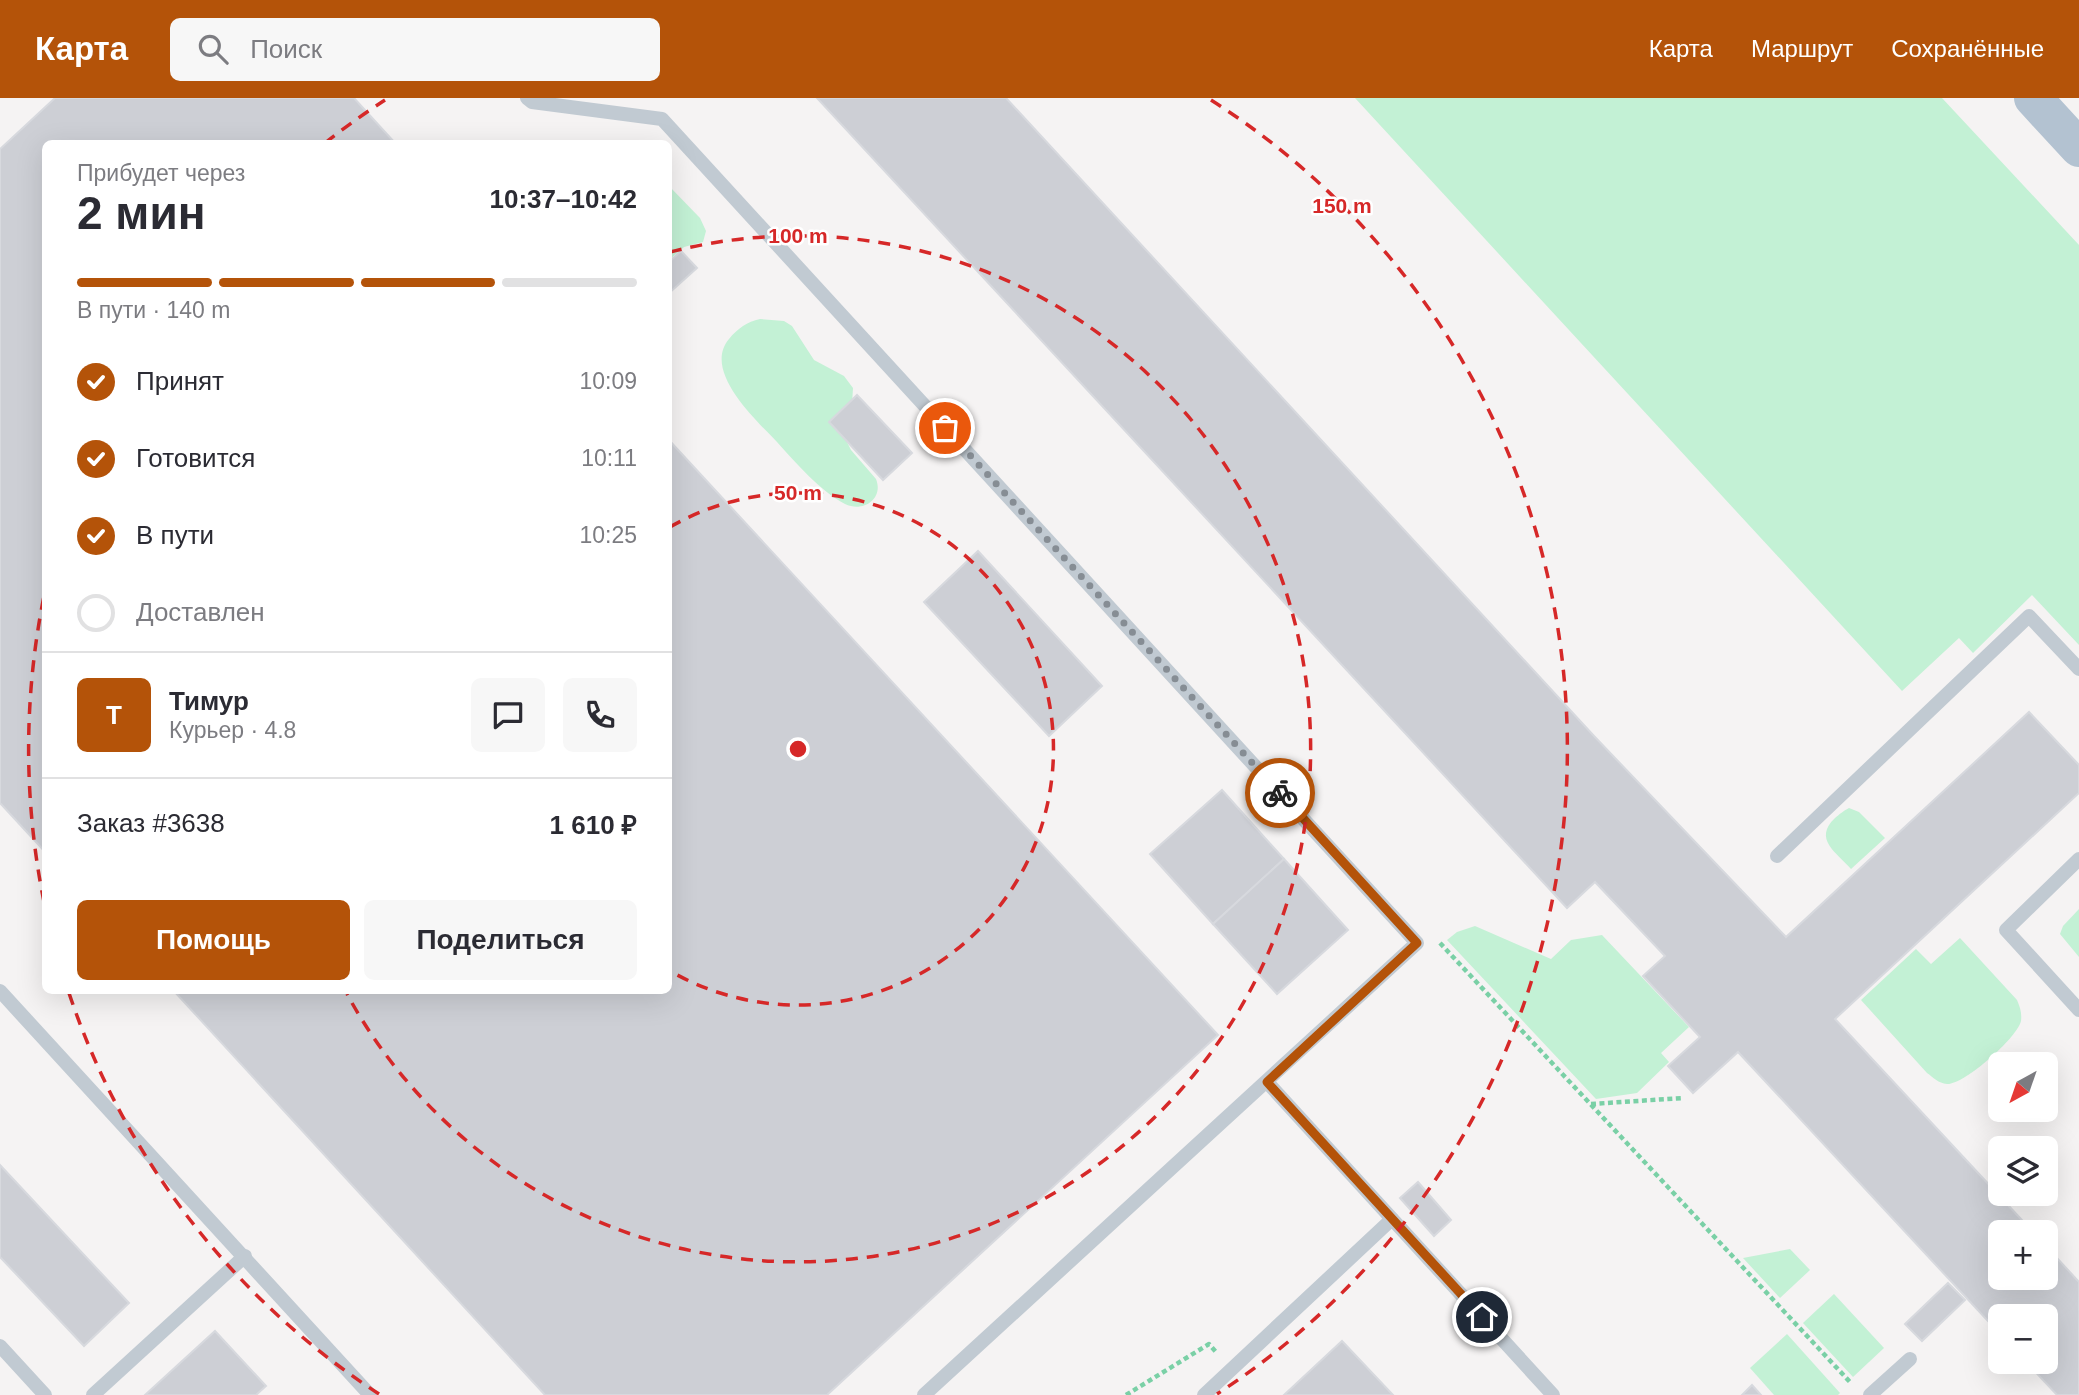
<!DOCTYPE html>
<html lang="ru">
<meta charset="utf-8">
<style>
:root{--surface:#fff;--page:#f7f7f7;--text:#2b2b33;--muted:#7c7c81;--line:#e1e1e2;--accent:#b45309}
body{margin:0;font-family:Helvetica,sans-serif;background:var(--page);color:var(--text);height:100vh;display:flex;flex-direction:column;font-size:26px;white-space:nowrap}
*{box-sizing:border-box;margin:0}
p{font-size:23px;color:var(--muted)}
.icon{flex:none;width:38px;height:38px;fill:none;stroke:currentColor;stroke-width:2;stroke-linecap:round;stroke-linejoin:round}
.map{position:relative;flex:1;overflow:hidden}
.side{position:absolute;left:42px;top:42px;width:630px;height:854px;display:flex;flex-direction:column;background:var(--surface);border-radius:10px;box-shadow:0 7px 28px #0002}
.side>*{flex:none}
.needle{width:46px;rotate:220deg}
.buttons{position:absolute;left:1988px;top:954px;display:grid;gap:14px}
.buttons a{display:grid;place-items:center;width:70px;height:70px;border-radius:10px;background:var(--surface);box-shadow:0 7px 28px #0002;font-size:35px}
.pin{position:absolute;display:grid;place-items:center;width:60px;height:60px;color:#fff;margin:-30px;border:4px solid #fff;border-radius:50%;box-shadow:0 2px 7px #0007}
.courier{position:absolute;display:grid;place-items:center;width:70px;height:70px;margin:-35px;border:5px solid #b45309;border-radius:50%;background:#fff;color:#222;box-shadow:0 2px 9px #0007}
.headline em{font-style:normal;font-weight:700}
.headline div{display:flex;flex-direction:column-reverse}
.headline{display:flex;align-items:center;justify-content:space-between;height:119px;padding:0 35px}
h1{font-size:46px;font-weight:700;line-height:52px}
.bar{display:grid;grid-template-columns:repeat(4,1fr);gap:10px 7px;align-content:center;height:84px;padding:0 35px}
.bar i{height:9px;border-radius:5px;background:var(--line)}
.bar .selected{background:var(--accent)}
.bar p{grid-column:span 4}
.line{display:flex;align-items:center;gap:18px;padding:0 35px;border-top:2px solid var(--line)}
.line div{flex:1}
.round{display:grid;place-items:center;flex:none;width:74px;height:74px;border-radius:10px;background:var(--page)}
ol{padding:0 35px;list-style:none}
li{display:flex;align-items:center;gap:21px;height:77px}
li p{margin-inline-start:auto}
li .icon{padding:7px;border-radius:50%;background:var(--accent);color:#fff;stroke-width:4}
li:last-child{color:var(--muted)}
li i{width:38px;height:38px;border:4px solid var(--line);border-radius:50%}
.cta{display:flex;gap:14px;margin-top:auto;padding:14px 35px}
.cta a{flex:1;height:80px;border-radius:10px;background:var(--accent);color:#fff;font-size:28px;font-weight:700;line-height:80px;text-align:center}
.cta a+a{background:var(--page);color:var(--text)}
header{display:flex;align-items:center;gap:42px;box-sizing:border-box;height:98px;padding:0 35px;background:var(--accent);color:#fff}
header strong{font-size:33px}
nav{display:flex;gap:38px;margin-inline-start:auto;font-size:24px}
.search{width:490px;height:63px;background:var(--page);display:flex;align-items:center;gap:18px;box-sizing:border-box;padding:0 24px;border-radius:10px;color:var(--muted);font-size:26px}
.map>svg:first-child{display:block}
.green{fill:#c3f1d5}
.building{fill:#cdcfd5;stroke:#d7d9de;stroke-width:2}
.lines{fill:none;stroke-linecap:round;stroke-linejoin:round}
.path{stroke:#7ad0a6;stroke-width:4.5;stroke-dasharray:5 3.5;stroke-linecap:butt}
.service{stroke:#c1cad2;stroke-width:14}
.primary{stroke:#b3c2d1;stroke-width:38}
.done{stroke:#868d94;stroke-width:7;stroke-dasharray:0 12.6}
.route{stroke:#b45309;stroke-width:9}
.ring{fill:none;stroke:#d62828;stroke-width:3.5;stroke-dasharray:12 9}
.centre{fill:#d62828;stroke:#fff;stroke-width:3.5}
.ring-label{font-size:21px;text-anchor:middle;font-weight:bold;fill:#d62828;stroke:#fff;stroke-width:5;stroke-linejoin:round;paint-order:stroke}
</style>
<header>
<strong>Карта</strong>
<div class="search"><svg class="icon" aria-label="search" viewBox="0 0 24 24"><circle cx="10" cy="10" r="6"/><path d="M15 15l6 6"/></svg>Поиск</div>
<nav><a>Карта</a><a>Маршрут</a><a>Сохранённые</a></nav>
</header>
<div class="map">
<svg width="2079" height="1297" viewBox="0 0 2079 1297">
<rect width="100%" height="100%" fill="#f5f3f3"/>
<g class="green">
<path d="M1355,0H1942L2079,147V547L2032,497L1973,555L1959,540L1902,593Z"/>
<path d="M669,88L700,120L706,133L703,144L684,149L669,162Z"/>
<path d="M760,221L784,223L792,228L814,262L844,278L853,290L852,306L842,334L851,352L876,381C884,401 863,415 845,406C819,392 797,366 777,344C756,322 702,273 729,241C738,230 747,224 760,221Z"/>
<path d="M1849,710L1859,714L1885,740L1851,771C1836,754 1813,741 1835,720C1840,716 1843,713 1849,710Z"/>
<path d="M2079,811V859L2060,836L2063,828Z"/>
<path d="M1475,828L1551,861L1571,842L1602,837L1689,929L1661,955L1669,964L1637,995L1596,1001L1447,842L1457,834Z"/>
<path d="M1960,840L2017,902C2020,909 2022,915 2021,923C2017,940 1964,987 1947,986C1938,985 1934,980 1927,975L1861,902L1916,851L1931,866Z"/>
<path d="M1790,1151L1810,1172L1780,1200L1743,1160Z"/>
<path d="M1834,1196L1884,1250L1853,1279L1803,1225Z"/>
<path d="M1787,1236L1840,1295L1838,1297H1774L1750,1270Z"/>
</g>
<g class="building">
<path d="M55,0H354L396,46H46V755L0,705V51Z"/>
<path d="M817,0H1006L1594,638L1786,839L2029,614L2079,667V695L1835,921L2033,1134H2000V1180H2046V1148L2079,1184V1297H2057L2026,1264H2046V1218H2000V1236L1738,954L1693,995L1668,968L1700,939L1643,878L1665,858L1595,784L1567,810Z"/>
<path d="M681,153L697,170L668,196V165Z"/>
<path d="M857,297L912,355L883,382L829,324Z"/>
<path d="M668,341L1218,937L827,1297H545L173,892H668Z"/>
<path d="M978,453L1102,588L1049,638L924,504Z"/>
<path d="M1222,692L1284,761L1213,826L1150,756Z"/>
<path d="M1284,761L1348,832L1277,896L1213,826Z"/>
<path d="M0,1067L129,1205L84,1248L0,1159Z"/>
<path d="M1418,1084L1451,1122L1434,1138L1400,1100Z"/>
<path d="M1948,1185L1965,1202L1922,1243L1905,1226Z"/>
<path d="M215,1233L266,1288L256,1297H145Z"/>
<path d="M1342,1243L1393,1297H1284Z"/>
<path d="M1752,1287L1761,1297H1742Z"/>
</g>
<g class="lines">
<g class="path">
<path d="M1440,845L1850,1284"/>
<path d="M1591,1006L1683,1000"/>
<path d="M1126,1297L1209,1246L1216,1254"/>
</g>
<g class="service">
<path d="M527,0L532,4L662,21L1417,845L924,1297"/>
<path d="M1777,758L2029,518L2079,571"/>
<path d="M2079,761L2006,832L2079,912"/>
<path d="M0,893L370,1297"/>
<path d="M1267,984L1553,1297"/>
<path d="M0,1248L45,1297"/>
<path d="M93,1297L245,1158"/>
<path d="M1204,1297L1392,1121"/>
<path d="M1870,1297L1910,1261"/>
</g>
<path class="primary" d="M2033,0L2079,50"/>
</g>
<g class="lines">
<path class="done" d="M945,330L1280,695"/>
<path class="route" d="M1280,695L1417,845L1267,984L1482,1219"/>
</g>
<g class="ring">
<path d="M670 429A256 256 0 1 1 670 873"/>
<path d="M670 154A513 513 0 1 1 347 896"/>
<path d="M379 1296A769 769 0 0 1 69 895M44 804A769 769 0 0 1 44 498M325 45A769 769 0 0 1 385 2M1211 2A769 769 0 0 1 1217 1296"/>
</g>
<circle cx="798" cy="651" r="10" class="centre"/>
<g class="ring-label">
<text x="1342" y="115">150 m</text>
<text x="798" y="145">100 m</text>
<text x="798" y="402">50 m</text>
</g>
</svg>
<div class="buttons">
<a><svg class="needle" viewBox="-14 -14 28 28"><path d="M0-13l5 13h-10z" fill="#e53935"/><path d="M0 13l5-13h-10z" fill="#7c7c81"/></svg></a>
<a><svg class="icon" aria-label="layers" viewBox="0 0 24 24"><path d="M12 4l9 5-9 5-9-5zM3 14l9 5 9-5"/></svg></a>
<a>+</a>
<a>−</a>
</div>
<div class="pin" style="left:945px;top:330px;background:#ea580c"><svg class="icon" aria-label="bag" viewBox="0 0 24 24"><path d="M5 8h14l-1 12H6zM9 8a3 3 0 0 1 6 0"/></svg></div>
<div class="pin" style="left:1482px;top:1219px;background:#1f2937"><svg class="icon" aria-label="home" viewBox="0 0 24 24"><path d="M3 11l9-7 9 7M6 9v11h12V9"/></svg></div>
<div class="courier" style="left:1280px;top:695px"><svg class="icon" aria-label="bike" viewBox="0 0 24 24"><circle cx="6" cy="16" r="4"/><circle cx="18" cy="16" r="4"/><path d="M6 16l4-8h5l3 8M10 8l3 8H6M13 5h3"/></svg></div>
<section class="side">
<div class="headline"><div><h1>2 мин</h1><p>Прибудет через</p></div><em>10:37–10:42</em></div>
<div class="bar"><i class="selected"></i><i class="selected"></i><i class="selected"></i><i></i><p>В пути · 140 m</p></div>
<ol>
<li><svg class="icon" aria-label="check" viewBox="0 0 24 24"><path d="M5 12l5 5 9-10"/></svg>Принят<p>10:09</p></li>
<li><svg class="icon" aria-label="check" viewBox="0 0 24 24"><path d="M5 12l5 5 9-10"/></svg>Готовится<p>10:11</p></li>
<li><svg class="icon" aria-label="check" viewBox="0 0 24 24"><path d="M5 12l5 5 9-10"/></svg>В пути<p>10:25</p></li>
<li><i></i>Доставлен</li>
</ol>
<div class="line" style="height:126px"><b class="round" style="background:var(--accent);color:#fff">Т</b><div><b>Тимур</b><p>Курьер · 4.8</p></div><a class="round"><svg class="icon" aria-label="chat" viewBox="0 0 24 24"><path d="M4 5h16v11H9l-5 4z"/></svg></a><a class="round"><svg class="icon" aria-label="phone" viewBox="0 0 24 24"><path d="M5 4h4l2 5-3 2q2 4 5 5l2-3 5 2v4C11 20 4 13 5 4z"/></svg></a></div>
<div class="line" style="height:91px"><div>Заказ #3638</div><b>1 610 ₽</b></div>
<div class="cta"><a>Помощь</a><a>Поделиться</a></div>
</section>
</div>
